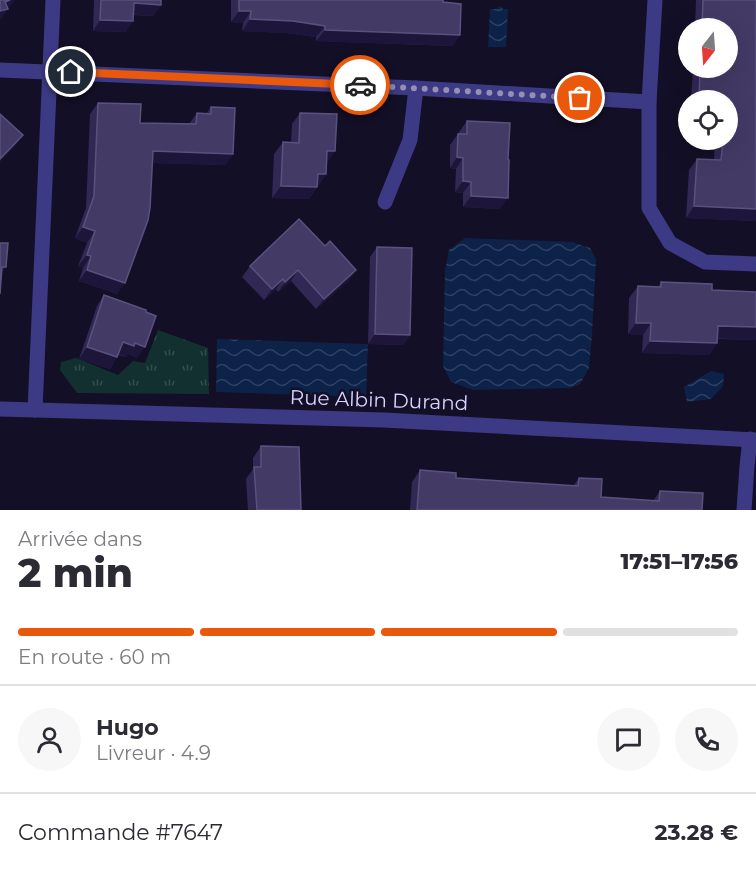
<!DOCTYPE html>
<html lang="fr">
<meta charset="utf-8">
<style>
:root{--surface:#fff;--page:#f7f7f7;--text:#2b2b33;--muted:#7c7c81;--line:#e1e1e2;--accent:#ea580c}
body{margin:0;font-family:Montserrat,sans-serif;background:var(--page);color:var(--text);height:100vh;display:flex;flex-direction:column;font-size:22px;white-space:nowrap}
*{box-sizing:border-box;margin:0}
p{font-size:20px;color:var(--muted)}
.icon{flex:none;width:33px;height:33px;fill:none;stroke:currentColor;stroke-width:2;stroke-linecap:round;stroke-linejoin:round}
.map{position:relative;height:510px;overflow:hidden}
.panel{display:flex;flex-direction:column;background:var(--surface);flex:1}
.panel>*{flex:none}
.needle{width:39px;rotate:197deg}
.buttons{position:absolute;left:678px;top:18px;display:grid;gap:12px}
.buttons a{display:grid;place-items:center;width:60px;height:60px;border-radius:50%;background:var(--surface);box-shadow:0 6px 24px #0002;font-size:30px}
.pin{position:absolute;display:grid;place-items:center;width:51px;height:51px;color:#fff;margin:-26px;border:3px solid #fff;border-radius:50%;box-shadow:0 2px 6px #0007}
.courier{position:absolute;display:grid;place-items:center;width:60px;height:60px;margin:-30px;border:4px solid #ea580c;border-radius:50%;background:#fff;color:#222;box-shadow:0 2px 8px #0007}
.overview em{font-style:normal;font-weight:800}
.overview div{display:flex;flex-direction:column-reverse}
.overview{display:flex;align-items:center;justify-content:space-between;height:102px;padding:0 18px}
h1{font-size:39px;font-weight:800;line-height:45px}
.bar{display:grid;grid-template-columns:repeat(4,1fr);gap:9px 6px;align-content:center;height:72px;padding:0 18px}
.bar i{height:8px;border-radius:4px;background:var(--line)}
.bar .selected{background:var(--accent)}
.bar p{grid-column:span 4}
.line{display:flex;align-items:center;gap:15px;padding:0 18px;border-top:2px solid var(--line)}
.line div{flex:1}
.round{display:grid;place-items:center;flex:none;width:63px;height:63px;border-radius:32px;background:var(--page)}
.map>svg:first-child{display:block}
.grass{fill:url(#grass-tufts)}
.water{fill:url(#water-waves)}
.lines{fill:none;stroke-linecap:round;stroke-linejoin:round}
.minor{stroke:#3d3a85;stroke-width:15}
.wall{fill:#312854}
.shaded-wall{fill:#1d163a}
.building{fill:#433a66;stroke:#5a527e;stroke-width:1.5}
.done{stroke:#948fb3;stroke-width:6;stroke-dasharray:0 10.8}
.route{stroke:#ea580c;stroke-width:8}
.labels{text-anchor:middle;stroke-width:5;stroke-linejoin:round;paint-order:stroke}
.street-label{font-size:20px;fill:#d9d4ff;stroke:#130f26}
</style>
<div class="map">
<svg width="756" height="510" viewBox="0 0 756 510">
<defs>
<pattern id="grass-tufts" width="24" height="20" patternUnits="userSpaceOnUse" patternTransform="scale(1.5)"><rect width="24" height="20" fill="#12302f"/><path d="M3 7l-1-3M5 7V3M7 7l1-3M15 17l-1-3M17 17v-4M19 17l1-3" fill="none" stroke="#344d4e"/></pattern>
<pattern id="water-waves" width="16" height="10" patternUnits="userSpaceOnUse" patternTransform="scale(1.5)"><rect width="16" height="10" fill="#0c2248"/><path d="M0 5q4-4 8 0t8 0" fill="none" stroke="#2f4163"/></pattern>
</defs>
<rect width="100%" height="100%" fill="#130f26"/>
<path class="grass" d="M158,330L208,348L209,394L77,393L60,370L61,362L76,358L118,375L133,361L145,363Z"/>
<g class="water">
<path d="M500,6L503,9H508L506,47H488L490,9H496Z"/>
<path d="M465,238L572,242L590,248L596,259L592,335L589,368L580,384L571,388L473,390L451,382L443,366L445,271L449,250Z"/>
<path d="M217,339L368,344L366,397L216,392Z"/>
<path d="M711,371L724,374L723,386L711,399L687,402L684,387Z"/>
</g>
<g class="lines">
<g class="minor">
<path d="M655,0L649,102V208L670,243L705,262L756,264"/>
<path d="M0,70L416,88L649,102"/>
<path d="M385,202L410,140L416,88"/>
<path d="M0,409L384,420L756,440"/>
<path d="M35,410L53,0"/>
<path d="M744,510L747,466L750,439"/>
</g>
</g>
<g class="wall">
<path d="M94,0H161V5L153,16L134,15L126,32L93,31Z"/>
<path d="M231,0H443V2L460,35L452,46L316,41V37L285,33L242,31L243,23L231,22Z"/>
<path d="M696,0H756V221L686,218L689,170L697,159L714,160L715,140H728V100H691L693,68H728V28H695Z"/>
<path d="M98,103L140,123L189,124L197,113L206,114L211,107L233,154L225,165L152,163L117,294L79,281L83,268L78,266L87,243L75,238L86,208L90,114Z"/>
<path d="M300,113L335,151L326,163V174L309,199L272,198L274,154L283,142L291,143L292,124Z"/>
<path d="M467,121L500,209L463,207V193L455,192L456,169L450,168V145L458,134H459V132Z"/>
<path d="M325,246L356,270L348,281L316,309L291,281L278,292L276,289L264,300L242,277L250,266Z"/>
<path d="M377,247L410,335L403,345L368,344L370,257Z"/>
<path d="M661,282L712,290L756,292V340L718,339L717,343L709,355L642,353L643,335L628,334L629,298L638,286L658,287Z"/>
<path d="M104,295L137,358L128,354L126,357L118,355L110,369L79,359L97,306Z"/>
<path d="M261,446L301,510H248L246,479L253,469V458Z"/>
<path d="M420,470L456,478L573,486L579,478L601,497L653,501L660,491L702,510H410L412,482Z"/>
</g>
<g class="shaded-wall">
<path d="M10,0H15L0,20V8L5,2Z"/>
<path d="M134,3L161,5L153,16L127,14Z"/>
<path d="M239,11H251L243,23L231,22Z"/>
<path d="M250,19L293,21L325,26L316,37L285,33L242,31Z"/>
<path d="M100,20L133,21L126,32L93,31Z"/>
<path d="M325,30L460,35L452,46L316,41Z"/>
<path d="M23,135L15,146L0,162V159Z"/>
<path d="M153,151L233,154L225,165L145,163Z"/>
<path d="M327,151H335L327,163L318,162Z"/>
<path d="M457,157L463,158L456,169L450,168Z"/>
<path d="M318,174H326L317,186Z"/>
<path d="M463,181L471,182L463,193L455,192Z"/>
<path d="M281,186L317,187L309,199L272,198Z"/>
<path d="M471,196L508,198L500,209L463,207Z"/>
<path d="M694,206L756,209V221L686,218Z"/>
<path d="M83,227L95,231L87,243L75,238Z"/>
<path d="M87,255L91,256L83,268L78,266Z"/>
<path d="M2,267H6L0,276Z"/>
<path d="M87,270L125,283L117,294L79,281Z"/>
<path d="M298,270L291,281L278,292L285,282Z"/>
<path d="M356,270L348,281L316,309L324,299Z"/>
<path d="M283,279L276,289L264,300L272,289Z"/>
<path d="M636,323H651L643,335L628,334Z"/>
<path d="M718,326L756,327V340L710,338Z"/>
<path d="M375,334L410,335L403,345L368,344Z"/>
<path d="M650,341L717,343L709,355L642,353Z"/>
<path d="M123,342L135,343L145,347L137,358L128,354L126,357L115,353Z"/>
<path d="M87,347L117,357L110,369L79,359Z"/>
</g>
<g class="building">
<path d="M0,0H10L5,2L8,9L0,11Z"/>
<path d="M101,0H161V5L134,3L133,21L100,20Z"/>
<path d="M239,0H443V2L461,4L460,35L325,30V26L293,21L250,19L251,11H239Z"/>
<path d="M703,0H756V209L694,206L697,159L721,160L723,140H728V100H699L700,68H728V28H702Z"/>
<path d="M98,103L141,104L140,123L196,124L197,113L211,114V107L235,108L233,154L153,151L150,208L148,220L125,283L87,270L91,256L87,255L95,231L83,227L94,196Z"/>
<path d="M300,113L337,114L335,151H327L326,174H318L317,187L281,186L283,142L299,143Z"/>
<path d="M0,114L23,135L0,159Z"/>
<path d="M467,121L510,123L508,159L509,160L508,198L471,196V182L463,181V158L457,157L458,134H467Z"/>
<path d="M299,219L325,246L330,241L356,270L324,299L298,270L285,282L283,279L272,289L250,266Z"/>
<path d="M0,243H8L6,267H2L0,294Z"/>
<path d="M377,247L412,248L410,335L375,334Z"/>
<path d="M661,282L712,284V290L756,292V327L718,326L717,343L650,341L651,323H636L638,286L661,287Z"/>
<path d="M104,295L146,310V312L156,316L145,347L135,343L134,346L123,342L117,357L87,347Z"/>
<path d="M261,446L299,447L301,510H257L254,467H261Z"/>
<path d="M420,470L456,473V478L578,486L579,478L602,479L601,497L659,501L660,491L703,493L702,510H417Z"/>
</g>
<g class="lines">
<path class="done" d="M360,85L580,98"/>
<path class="route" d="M71,72L360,85"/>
</g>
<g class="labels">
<g class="street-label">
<text transform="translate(379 400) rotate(2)" y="7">Rue Albin Durand</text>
</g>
</g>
</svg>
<div class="buttons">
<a><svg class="needle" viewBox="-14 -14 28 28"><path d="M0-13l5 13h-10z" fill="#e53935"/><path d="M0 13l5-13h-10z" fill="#7c7c81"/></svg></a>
<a><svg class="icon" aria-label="locate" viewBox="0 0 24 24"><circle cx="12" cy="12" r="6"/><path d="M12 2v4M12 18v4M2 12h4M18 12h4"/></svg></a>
</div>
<div class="pin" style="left:580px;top:98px;background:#ea580c"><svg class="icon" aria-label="bag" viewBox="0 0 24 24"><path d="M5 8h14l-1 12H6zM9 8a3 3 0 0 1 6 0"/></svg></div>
<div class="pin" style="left:71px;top:72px;background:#1f2937"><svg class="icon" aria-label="home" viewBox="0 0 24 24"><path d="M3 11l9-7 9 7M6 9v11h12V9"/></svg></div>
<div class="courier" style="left:360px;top:85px"><svg class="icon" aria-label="car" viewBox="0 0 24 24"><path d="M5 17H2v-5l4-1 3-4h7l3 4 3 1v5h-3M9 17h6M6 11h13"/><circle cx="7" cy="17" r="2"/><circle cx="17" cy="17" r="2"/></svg></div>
</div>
<section class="panel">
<div class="overview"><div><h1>2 min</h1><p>Arrivée dans</p></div><em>17:51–17:56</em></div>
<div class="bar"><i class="selected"></i><i class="selected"></i><i class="selected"></i><i></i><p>En route · 60 m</p></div>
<div class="line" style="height:108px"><a class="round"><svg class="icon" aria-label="person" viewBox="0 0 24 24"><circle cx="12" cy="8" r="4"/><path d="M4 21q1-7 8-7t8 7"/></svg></a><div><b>Hugo</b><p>Livreur · 4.9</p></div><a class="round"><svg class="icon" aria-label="chat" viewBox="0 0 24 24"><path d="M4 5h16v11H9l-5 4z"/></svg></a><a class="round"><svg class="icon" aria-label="phone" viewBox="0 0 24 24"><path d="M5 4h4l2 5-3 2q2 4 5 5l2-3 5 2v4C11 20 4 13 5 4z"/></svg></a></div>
<div class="line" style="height:78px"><div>Commande #7647</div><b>23.28 €</b></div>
</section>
